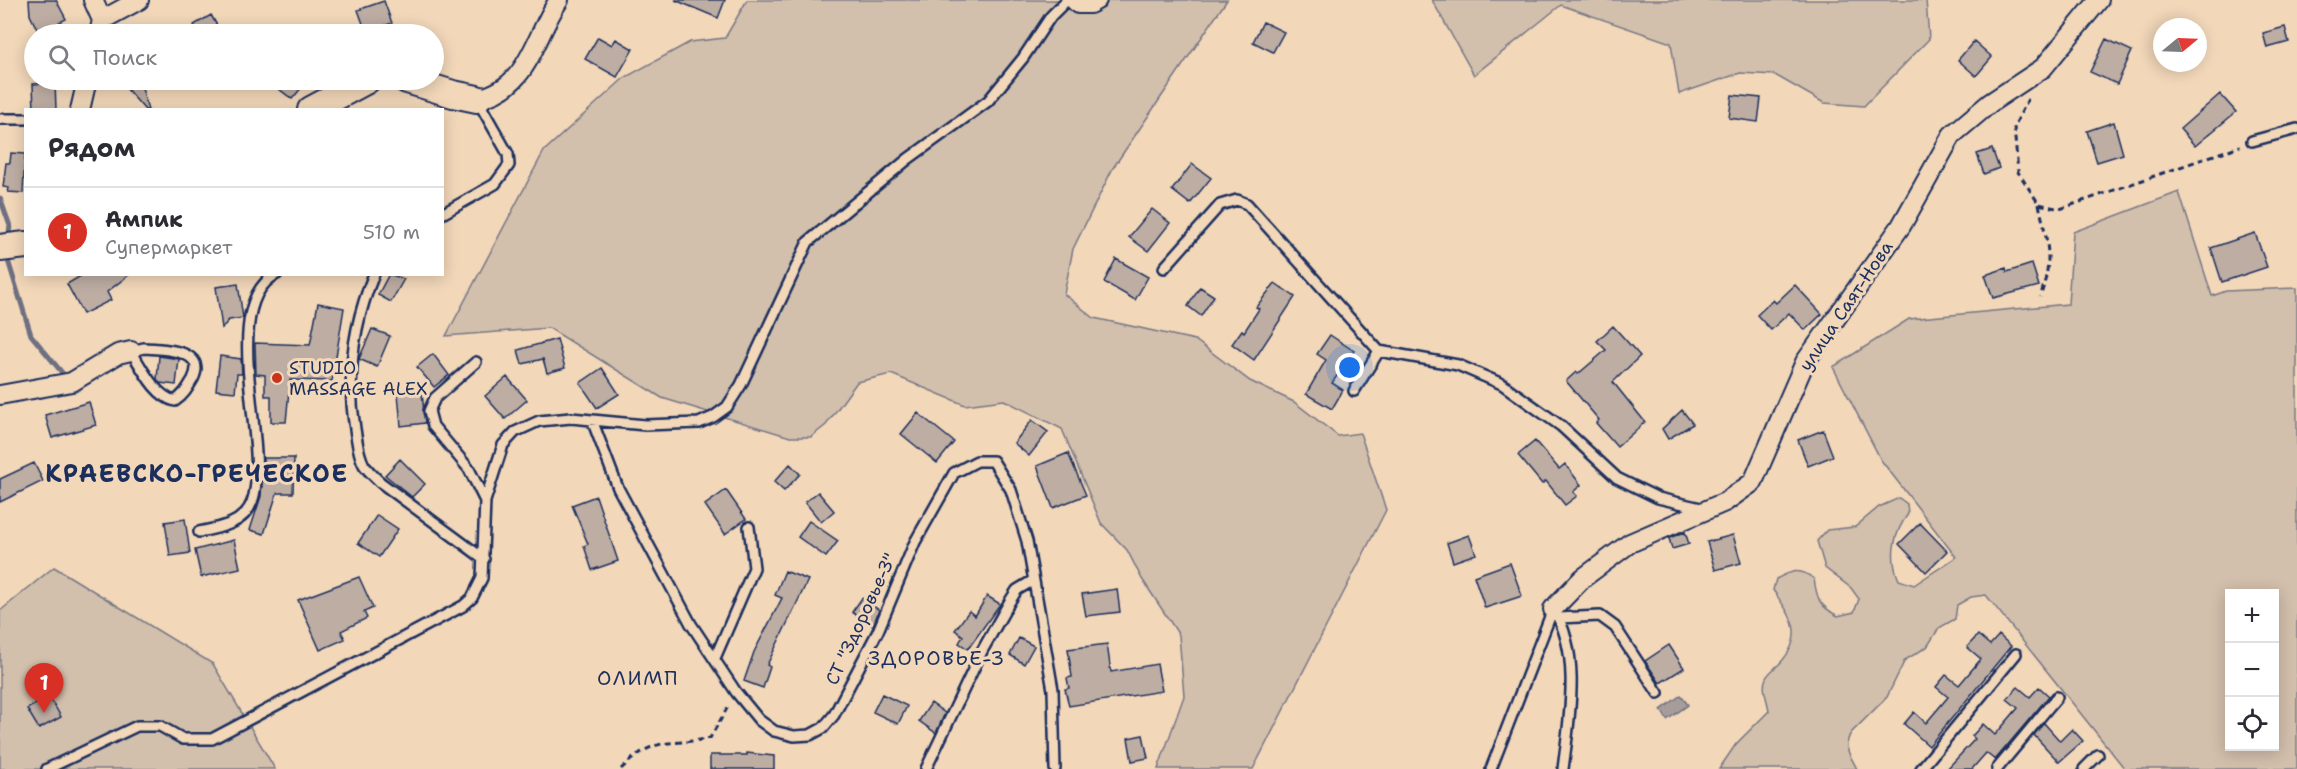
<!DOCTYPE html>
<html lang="ru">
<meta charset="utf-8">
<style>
body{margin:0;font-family:"Shantell Sans",sans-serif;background:#f7f7f7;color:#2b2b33}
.controls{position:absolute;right:18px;bottom:18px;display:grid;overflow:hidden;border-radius:0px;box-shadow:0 3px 15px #0003}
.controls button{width:54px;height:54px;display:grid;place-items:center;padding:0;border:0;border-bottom:2px solid #e1e1e2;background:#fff;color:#2b2b33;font:30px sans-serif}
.compass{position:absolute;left:2153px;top:18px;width:54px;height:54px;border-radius:50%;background:#fff;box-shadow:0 3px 15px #0003;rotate:71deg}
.you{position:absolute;left:1350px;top:368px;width:21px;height:21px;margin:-15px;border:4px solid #fff;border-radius:50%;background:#1a73e8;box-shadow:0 0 0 9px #1a73e833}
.badge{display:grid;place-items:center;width:39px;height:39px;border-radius:50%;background:#d93025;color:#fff;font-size:20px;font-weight:700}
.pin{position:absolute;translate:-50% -50px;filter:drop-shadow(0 2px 3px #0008)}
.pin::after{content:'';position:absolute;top:32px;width:21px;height:18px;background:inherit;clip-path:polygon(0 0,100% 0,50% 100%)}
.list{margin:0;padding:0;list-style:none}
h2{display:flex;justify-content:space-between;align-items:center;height:78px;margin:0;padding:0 24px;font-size:26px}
h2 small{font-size:20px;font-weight:400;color:#7c7c81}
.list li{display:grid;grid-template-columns:39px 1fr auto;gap:18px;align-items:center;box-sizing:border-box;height:90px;padding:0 24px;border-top:2px solid #e1e1e2}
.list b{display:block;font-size:22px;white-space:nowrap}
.list p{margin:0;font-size:20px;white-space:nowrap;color:#7c7c81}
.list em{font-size:20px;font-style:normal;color:#7c7c81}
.icon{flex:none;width:33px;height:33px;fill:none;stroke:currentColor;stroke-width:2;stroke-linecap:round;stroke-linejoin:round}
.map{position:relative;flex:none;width:2297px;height:769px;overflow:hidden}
.search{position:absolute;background:#fff;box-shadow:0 3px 15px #0003;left:24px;top:24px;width:420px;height:66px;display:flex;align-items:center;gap:15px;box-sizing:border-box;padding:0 21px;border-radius:33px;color:#7c7c81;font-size:22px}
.panel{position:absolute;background:#fff;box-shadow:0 3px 15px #0003;left:24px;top:108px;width:420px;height:168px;border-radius:0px}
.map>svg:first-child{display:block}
</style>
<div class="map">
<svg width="2297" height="769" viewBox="0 0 2297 769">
<rect width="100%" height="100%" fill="#f2d7b9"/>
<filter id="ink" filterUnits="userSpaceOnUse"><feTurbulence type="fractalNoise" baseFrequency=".0167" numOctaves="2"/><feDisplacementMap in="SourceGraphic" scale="12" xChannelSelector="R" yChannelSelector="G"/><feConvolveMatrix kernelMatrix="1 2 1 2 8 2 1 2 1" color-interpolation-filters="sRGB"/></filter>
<g filter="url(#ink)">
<path fill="#d2bfac" stroke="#767785" stroke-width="1.5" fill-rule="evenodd" d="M747 0H1227L1113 168 1073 249 1064 294 1094 318 1195 340 1250 381 1294 402 1338 436 1360 433 1386 510 1253 769H1158L1184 696 1179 635 1142 579 1127 550 1101 523 1062 429 1004 400 965 405 891 374 857 382 826 425 811 437H790L662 398 549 328 446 336 544 151 624 78 690 42 725 38Z
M1432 0H1926L1929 39 1864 106 1824 103 1775 75 1740 73 1679 94 1671 43 1561 5 1474 75Z
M2179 192 2212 296 2226 291 2297 288V769H2125L1986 595 1971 597 1957 605 1955 619 1939 628 1927 647 1905 660 1887 697 1851 733C1842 748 1851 756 1857 769H1719L1736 744 1769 711C1768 701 1761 688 1766 678 1769 672 1778 666 1782 661 1806 633 1790 615 1773 590L1776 579C1791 571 1800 567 1814 579 1817 599 1819 606 1838 616L1854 612 1859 599 1851 588 1825 568 1817 541 1827 530 1855 527 1879 507 1899 498 1907 504 1908 514C1893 534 1889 558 1899 580L1914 585 1956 557 1881 460 1833 367 1909 319 2068 304 2073 232ZM2230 594H2274V746H2230Z
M54 567 213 664 275 769H0V611Z"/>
<path fill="#a69c99" stroke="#6e7081" stroke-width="1.5" d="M1681 695 1688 705 1667 720 1661 710Z"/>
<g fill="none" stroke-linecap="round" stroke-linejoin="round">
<path stroke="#6e7081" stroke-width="5" d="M0 198 10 226 8 239
M6 254 31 335 64 375"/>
</g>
<path fill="#bdada3" stroke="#1b2f5e" stroke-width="1.5" d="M29 0H56L66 19 39 33 30 15Z
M675 0H725L718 18Z
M384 1 392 23 366 32 358 10Z
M211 15 222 34H200L194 25Z
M1263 22 1284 32 1273 52 1253 42Z
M2285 27 2289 42 2267 48 2263 33Z
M598 37 612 45 616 39 633 49 617 77 585 59Z
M2106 39 2132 51 2117 84 2090 72Z
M1974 41 1992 57 1976 76 1958 60Z
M119 80H140L148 110H145Z
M286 80H308L292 99 279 89Z
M55 83 56 110H34L33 84Z
M2220 94 2236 112 2195 146 2180 129Z
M1732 95 1761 98 1758 122 1729 118Z
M2114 122 2123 154 2097 162 2087 131Z
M1992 149 1999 168 1984 174 1977 154Z
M11 153 25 154 23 193 8 192 9 188 3 187 6 163H10Z
M1192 164 1211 178 1190 204 1172 190Z
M1152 209 1170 223 1148 251 1129 237Z
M2255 233 2267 267 2222 282 2211 248Z
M1116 259 1148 277 1135 300 1104 282Z
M2032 264 2039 286 1993 298 1985 275 2006 268 2007 272Z
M84 274H130L107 292 111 300 83 314 67 284Z
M389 274 404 279 391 302 378 295Z
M1275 283 1295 297 1254 360 1232 344 1242 330 1244 332 1259 309 1256 307Z
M238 284 243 318 229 320 222 328 216 287Z
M1795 285 1822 314 1805 330 1789 313 1771 330 1757 315 1773 300 1776 303Z
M1200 287 1214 296 1201 316 1188 306Z
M318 303 344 308 332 381 290 380 286 422H271V396H265V375L256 374 255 343 310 345Z
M1613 326 1640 356 1613 382 1645 422 1617 447 1596 423 1599 420 1566 381 1576 372 1578 374 1606 350 1597 341Z
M372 329 390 336 377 367 359 359Z
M1330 335 1354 351 1332 383 1343 390 1332 409 1306 394 1326 360 1317 354Z
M557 339 565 368 547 373 543 359 522 364 518 350Z
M433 354 449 375 434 387 417 367Z
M159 356 179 359 176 385 160 383 157 379Z
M220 356 241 359 242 374H237L235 392 216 390Z
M602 368 619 394 597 408 580 383Z
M507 377 527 400 505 419 485 396Z
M422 392 425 423 401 426 398 394Z
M89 402 96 425 52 438 45 415Z
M1682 410 1693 424 1668 439 1662 429Z
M918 413 954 442 937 463 901 434Z
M1032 420 1048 432 1029 456 1014 443Z
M1823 430 1833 456 1808 466 1798 440Z
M1535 441 1559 469 1565 464 1581 485 1573 492 1577 496 1565 505 1546 481 1542 484 1518 455Z
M1068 453 1086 495 1053 508 1037 466Z
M263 458H294L293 493H277L264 534 250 530 261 496Z
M400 459 425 484 412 497 385 475Z
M34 463 43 481 0 502V479Z
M790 464 800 474 784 491 774 482Z
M726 490 746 519 725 534 705 505Z
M818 492 834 511 821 522 805 502Z
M596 496 618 561 592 570 584 546 588 544 572 505Z
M377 515 398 529 379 557 358 543Z
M185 519 190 553 170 556 165 522Z
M809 521 838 541 826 557 798 537Z
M1920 523 1947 551 1926 572 1899 544Z
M1685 532 1689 544 1672 549 1669 538Z
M1469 535 1476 554 1453 562 1447 543Z
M1733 535 1741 563 1715 570 1707 542Z
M234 540 240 568 201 577 195 550Z
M1510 563 1522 596 1485 608 1474 576Z
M785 571 808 580 767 665 770 667 763 688 744 681 754 652 782 598 775 595Z
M359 577 373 608 364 612 367 618 341 631 345 639 320 650 298 600Z
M1117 589 1120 612 1086 616 1082 594Z
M987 596 1000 604 968 649 959 643 963 636 955 630 969 611 975 616Z
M862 598 879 610 873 626 852 612Z
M1978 635 1990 645 1999 635 2011 646 1929 746 1904 724 1914 712 1926 723 1948 697 1936 687 1946 675 1959 685 1981 659 1967 647Z
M1019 638 1034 646 1024 664 1010 655Z
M1107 644 1111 672 1157 664 1162 691 1069 706 1065 689 1069 688 1067 678 1072 677 1068 649Z
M1669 645 1684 668 1660 683 1645 661Z
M2018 687 2030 697 2039 687 2049 696 1995 760 1986 753 1972 769H1947L1975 739 1972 736 1983 724 1995 735 2018 708 2007 699Z
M882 694 907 706 898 724 873 712Z
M49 696 61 717 39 729 27 709Z
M931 703 945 713 936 733 919 721Z
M2044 723 2060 741 2072 729 2083 741 2059 762 2034 735Z
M1143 735 1148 758 1132 761 1128 738Z
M747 753 774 756V769H710V755H747Z"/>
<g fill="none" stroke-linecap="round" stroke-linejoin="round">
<defs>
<path id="lane" d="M0 119H26
M2252 141 2297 129
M442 214 495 184 509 165 508 154 478 101
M1164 268 1220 205 1237 200 1247 204 1379 351
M374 274C353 325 346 375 355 429 357 441 358 454 364 465 368 471 375 477 380 482L484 559
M144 348C162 349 208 349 193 379 187 389 184 395 175 401 155 397 141 366 131 351Z
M476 362 435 398 429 411 433 426 469 469 485 501
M1354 391 1379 351 1458 365 1502 384 1561 426 1617 478 1658 498 1705 509
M592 420 618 488 691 624 736 692 759 720 774 731 794 736 810 735 823 728 834 715 878 631 915 542 954 473 977 461H993L1011 490 1027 541 1053 690 1055 769
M199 532C219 528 244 524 252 502 272 450 216 304 277 274
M1553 609C1582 652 1569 720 1563 769
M1559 618 1600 616 1615 627 1658 693
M715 658 754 568 749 527
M47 769 137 726H160L183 739H212L463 606 472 598 482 578 485 501 503 445 515 432 539 421 571 418 645 425 699 423 713 417 727 407 741 385 808 242 908 159 988 101 1023 58 1051 16 1067 0
M926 769 982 651 1010 601 1017 590 1032 581
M1491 769 1553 609
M1921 769 2016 654
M1997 769 2057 697
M2084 769 2098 755"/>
<path id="street" d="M93 0 102 20 99 34
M1074 0 1078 4H1090L1097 0
M102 20 139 0
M477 99C530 88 533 38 559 0
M80 110 87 80
M0 395 72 382 118 354 131 351
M1553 609 1583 578 1630 543 1725 502 1753 482 1805 362 1901 226 1952 135 1990 103 2043 68 2099 0"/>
<path id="secondary" d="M407 80 453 94 477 99
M311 110 367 80
M0 248 26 245"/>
</defs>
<use href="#lane" stroke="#1b2f5e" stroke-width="14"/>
<use href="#street" stroke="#1b2f5e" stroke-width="22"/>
<use href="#secondary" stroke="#1b2f5e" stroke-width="30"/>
<path stroke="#1b2f5e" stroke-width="3" stroke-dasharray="6 4.5" stroke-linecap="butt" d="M2028 99 2014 127 2018 172 2039 204 2060 209 2240 146
M2039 204C2047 243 2054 258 2040 297
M621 769C658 733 667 748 710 738L729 705"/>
<use href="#lane" stroke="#f2d7b9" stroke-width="9"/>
<use href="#street" stroke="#f2d7b9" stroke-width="18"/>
<use href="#secondary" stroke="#f2d7b9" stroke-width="26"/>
</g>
</g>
<circle fill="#c8321e" stroke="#f2d7b9" stroke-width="2" cx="277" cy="378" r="6"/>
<g text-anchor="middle" stroke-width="6" stroke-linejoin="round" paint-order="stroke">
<g font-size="18" fill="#1b2f5e" stroke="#f2d7b9">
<text transform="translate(1846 306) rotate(-56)" y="6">улица Саят-Нова</text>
<text transform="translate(861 619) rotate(-65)" y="6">СТ "Здоровье-3"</text>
</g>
<g font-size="18" fill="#1b2f5e" stroke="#f2d7b9" text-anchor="start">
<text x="289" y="374">STUDIO<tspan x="289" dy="21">MASSAGE ALEX</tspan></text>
</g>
<g font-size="20" letter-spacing="1.5" fill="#1b2f5e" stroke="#f2d7b9">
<text x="937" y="665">ЗДОРОВЬЕ-3</text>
<text x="638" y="685">ОЛИМП</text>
</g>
<g font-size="24" font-weight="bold" letter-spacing="1.5" fill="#1b2f5e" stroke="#f2d7b9">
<text x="197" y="482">КРАЕВСКО-ГРЕЧЕСКОЕ</text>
</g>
</g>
</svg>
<div class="controls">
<button>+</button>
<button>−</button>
<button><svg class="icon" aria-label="locate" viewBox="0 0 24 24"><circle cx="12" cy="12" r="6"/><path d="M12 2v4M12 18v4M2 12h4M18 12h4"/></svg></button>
</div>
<svg class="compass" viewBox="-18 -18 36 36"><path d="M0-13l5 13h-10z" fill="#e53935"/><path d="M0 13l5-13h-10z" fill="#7c7c81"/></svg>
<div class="you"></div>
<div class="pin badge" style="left:44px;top:713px">1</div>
<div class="search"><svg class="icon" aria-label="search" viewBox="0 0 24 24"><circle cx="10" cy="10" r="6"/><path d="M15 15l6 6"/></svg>Поиск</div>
<section class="panel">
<h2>Рядом<small></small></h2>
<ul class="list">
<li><span class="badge">1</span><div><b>Ампик</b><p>Супермаркет</p></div><em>510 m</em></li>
</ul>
</section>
</div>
